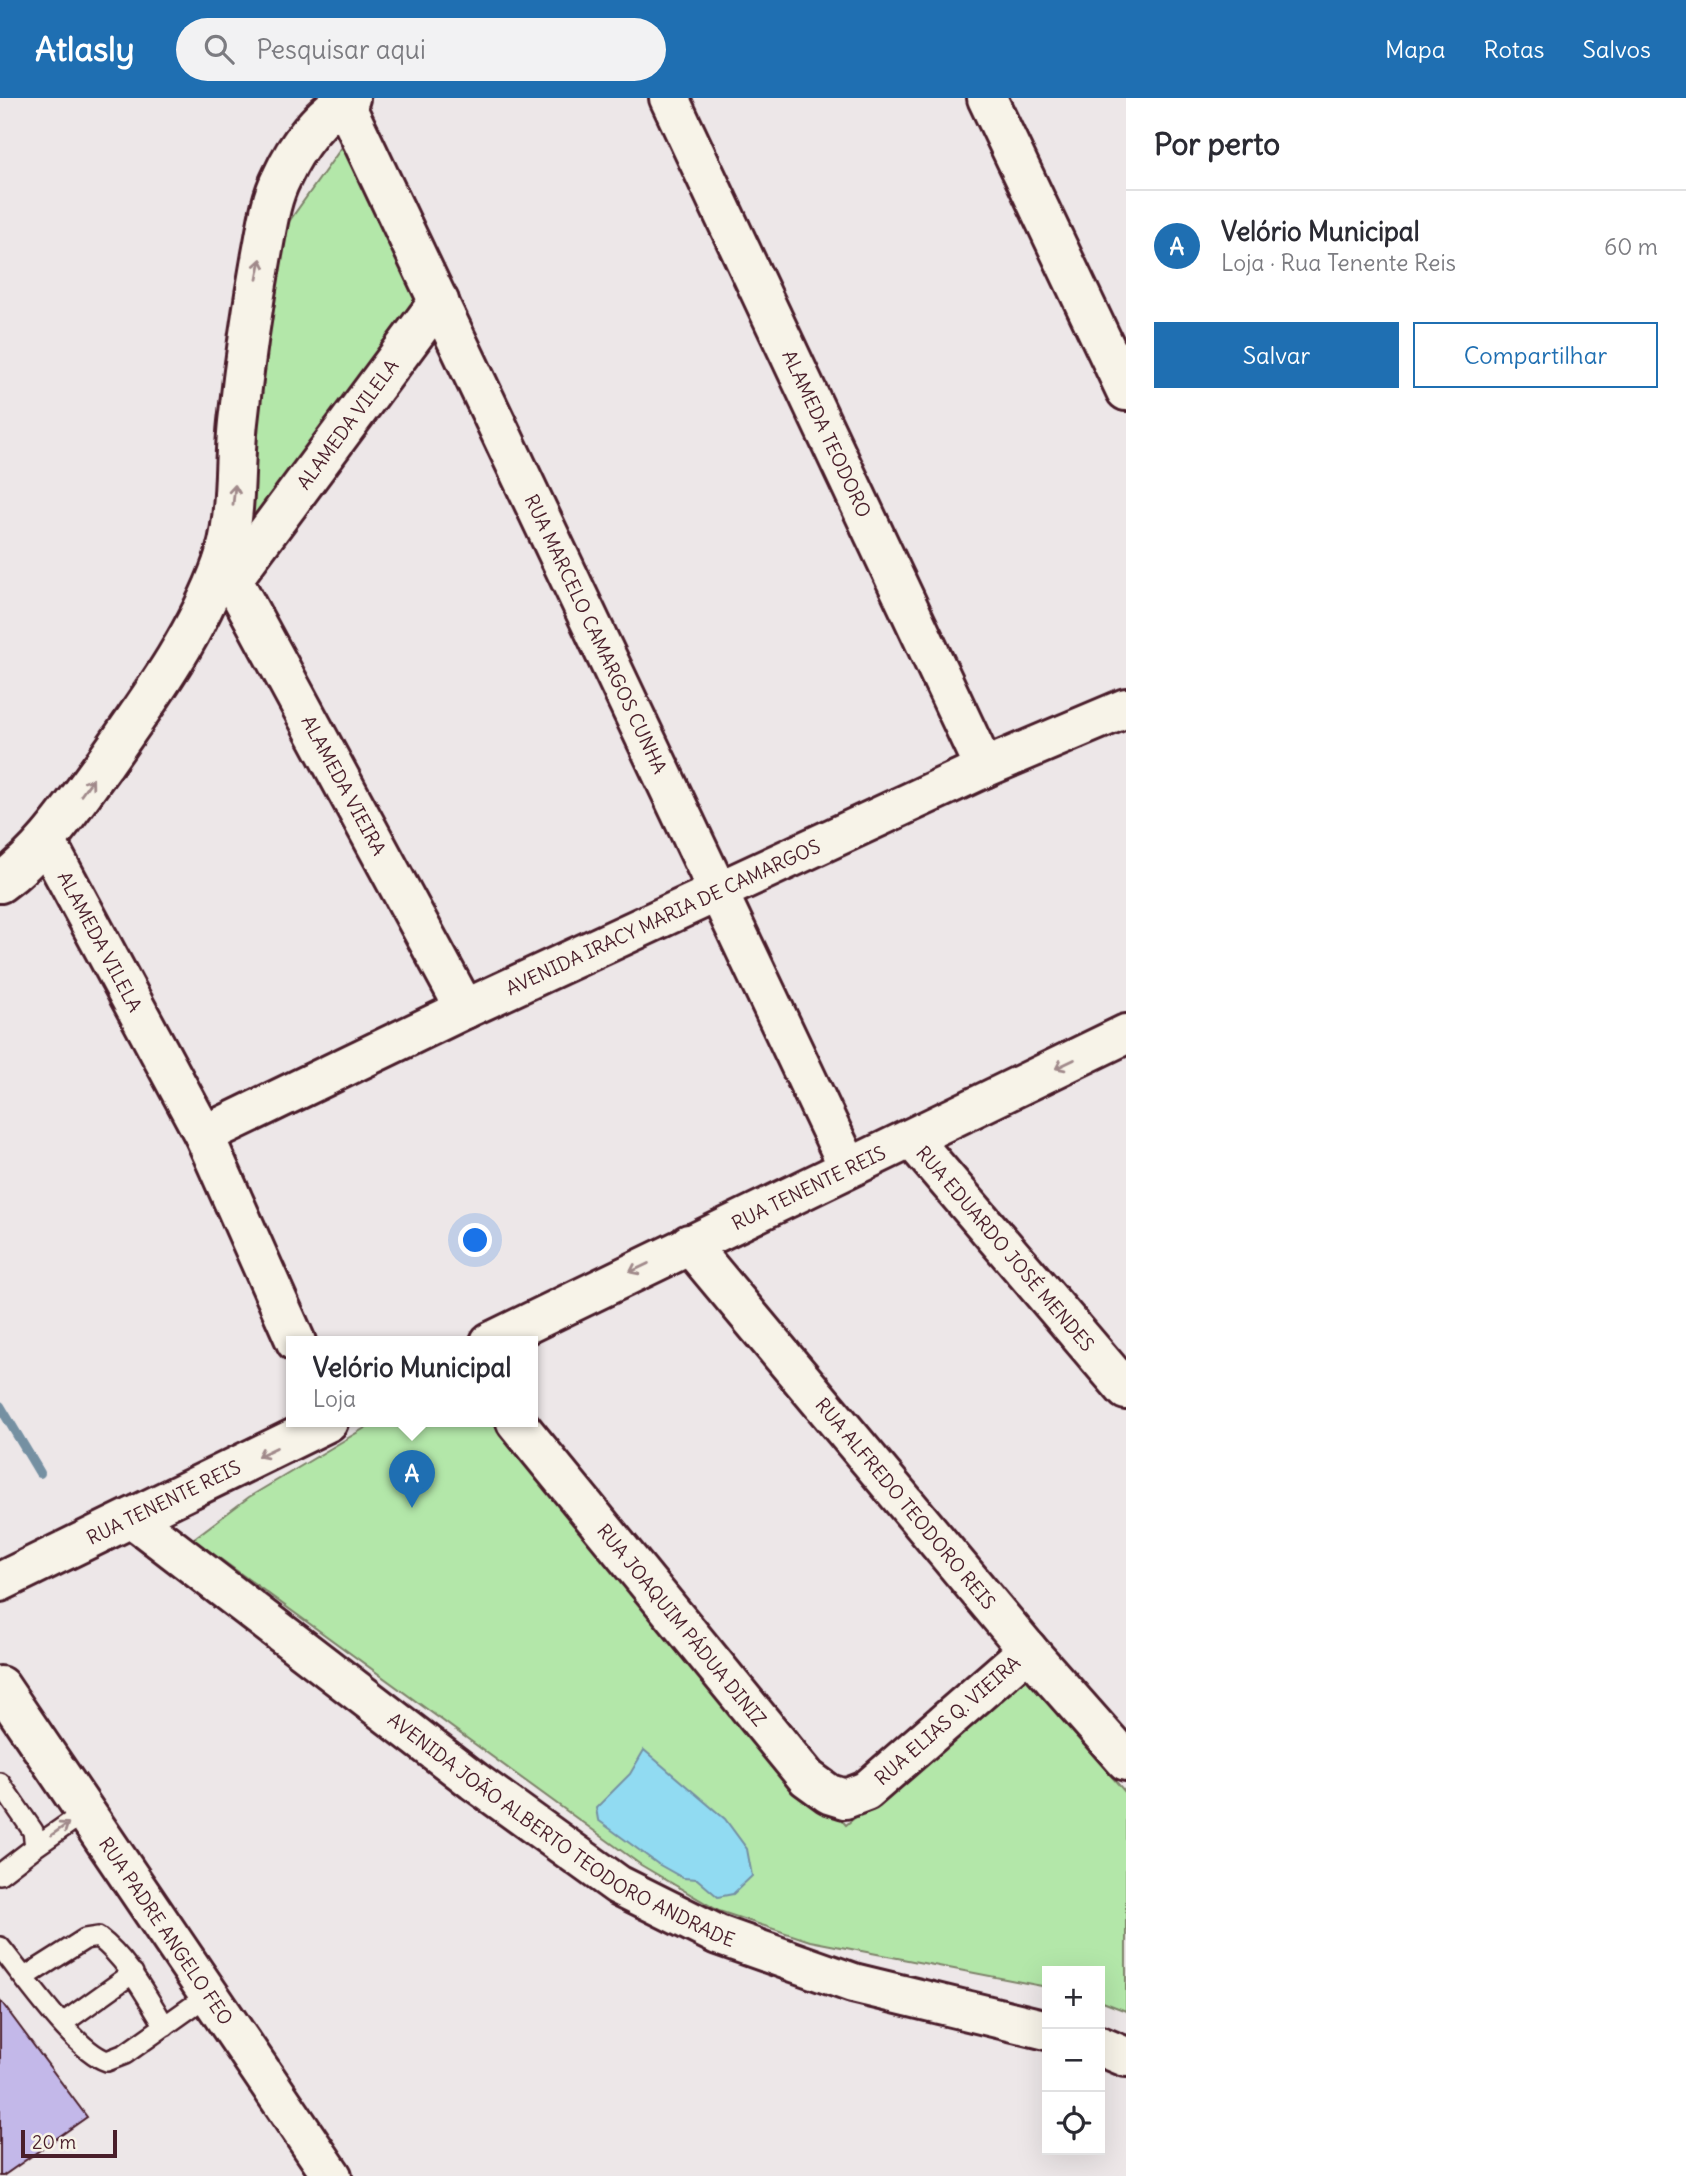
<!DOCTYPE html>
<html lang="pt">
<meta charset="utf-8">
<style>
body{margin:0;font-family:Delius,sans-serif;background:#f2f2f3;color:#2b2b33}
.controls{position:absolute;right:21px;bottom:21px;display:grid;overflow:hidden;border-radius:0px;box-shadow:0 7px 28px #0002}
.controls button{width:63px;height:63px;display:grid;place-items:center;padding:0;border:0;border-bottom:2px solid #e1e1e2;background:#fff;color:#2b2b33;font:35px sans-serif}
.scale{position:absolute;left:21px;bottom:18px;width:96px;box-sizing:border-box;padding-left:7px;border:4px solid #4a1f2b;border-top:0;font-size:19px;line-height:24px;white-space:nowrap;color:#4a1f2b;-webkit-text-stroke:5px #f7f3e8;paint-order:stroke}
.you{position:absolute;left:476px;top:1143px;width:24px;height:24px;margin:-18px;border:5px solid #fff;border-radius:50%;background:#1a73e8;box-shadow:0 0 0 10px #1a73e833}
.badge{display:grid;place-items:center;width:46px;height:46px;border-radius:50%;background:#1f6fb2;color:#fff;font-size:23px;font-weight:700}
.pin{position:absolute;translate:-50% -58px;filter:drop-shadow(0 2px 4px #0008)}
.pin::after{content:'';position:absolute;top:37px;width:24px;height:21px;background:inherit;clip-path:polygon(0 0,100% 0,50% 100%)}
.popup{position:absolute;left:286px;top:1238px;width:252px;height:91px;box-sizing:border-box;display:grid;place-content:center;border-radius:0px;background:#fff;filter:drop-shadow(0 2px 5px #0005);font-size:23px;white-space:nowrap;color:#7c7c81}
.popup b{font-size:26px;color:#2b2b33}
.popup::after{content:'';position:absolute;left:50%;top:100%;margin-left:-14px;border:14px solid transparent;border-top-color:#fff}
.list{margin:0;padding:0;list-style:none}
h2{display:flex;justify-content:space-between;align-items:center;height:91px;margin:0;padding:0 28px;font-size:30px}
h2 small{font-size:23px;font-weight:400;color:#7c7c81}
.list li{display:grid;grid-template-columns:46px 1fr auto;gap:21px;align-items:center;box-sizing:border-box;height:112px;padding:0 28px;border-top:2px solid #e1e1e2}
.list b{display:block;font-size:26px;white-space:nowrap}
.list p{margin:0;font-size:23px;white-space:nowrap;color:#7c7c81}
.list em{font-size:23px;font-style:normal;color:#7c7c81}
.actions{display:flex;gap:14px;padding:21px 28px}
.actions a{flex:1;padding:16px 0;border:2px solid #1f6fb2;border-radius:0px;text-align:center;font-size:24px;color:#1f6fb2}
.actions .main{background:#1f6fb2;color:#fff}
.icon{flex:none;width:38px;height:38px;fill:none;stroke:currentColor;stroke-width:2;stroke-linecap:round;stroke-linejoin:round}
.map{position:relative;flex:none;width:1126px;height:2078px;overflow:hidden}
header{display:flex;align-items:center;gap:42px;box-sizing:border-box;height:98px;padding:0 35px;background:#1f6fb2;color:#fff}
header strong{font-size:33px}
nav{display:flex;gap:38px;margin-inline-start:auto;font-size:24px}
.search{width:490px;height:63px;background:#f2f2f3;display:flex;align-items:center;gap:18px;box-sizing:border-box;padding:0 24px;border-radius:38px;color:#7c7c81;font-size:26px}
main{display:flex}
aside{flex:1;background:#fff}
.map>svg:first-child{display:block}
</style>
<header>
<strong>Atlasly</strong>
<div class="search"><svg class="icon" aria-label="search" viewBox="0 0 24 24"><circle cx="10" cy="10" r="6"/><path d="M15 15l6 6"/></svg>Pesquisar aqui</div>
<nav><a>Mapa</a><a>Rotas</a><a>Salvos</a></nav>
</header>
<main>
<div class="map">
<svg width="1126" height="2078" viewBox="0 0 1126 2078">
<rect width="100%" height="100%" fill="#ede7e8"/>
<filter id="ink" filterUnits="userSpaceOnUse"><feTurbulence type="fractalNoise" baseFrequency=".0143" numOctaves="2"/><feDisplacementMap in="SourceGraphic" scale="14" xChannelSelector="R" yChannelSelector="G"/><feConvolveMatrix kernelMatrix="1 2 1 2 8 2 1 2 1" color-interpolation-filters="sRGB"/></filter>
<g filter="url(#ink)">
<path fill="#b3e7a9" stroke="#7e836a" stroke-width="2" d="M347 42 418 201 252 423 250 371 268 203 288 125Z
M375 1324H492L846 1727 1023 1577 1126 1695V1913L1100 1903V1873H1047V1889L810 1843 719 1813 641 1767 193 1441 249 1399Z"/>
<path fill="#91dbf2" stroke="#7590a2" stroke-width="2" d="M644 1652 725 1721 747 1751 752 1778 733 1796 718 1799 697 1781 683 1780 658 1766 598 1722 596 1710 630 1676Z"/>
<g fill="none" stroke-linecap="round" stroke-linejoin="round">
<path stroke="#7590a2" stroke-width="10" d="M0 1308 40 1375"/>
</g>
<path fill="#c3b8e9" stroke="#4a1f2b" stroke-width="2" d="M0 1902 87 2019 3 2078H0Z"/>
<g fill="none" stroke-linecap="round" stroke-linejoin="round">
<defs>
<path id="service" d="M0 1685 33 1733 35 1749 0 1776
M35 1749 85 1714
M0 1849C24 1878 74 1952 107 1963L125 1956 208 1897
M25 1879 85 1841 98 1839C128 1862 145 1896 165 1928
M63 1925 133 1875"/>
<g id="minor">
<path id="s1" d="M342 0 848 1068"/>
<path id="s2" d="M669 0 984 670"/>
<path d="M987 0 1126 293"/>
<path id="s3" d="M223 464 465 911"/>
<path id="s4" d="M232 482 439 203"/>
<path id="s5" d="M47 745 204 1037 296 1244"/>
<path id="s6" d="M204 1037 465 911 984 670 1126 610"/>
<path id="s7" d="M912 1041 1126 1292"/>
<path id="s8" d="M689 1146 1028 1552 1126 1663"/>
<path id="s9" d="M516 1324 807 1680 829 1696 845 1701 866 1693 1028 1552"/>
<path id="s10" d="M132 1420 474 1683 618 1787 718 1837 853 1885 1047 1932"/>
<path id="s11" d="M0 1588 332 2078"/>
<path d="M1100 1948 1126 1959"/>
</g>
<g id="tertiary">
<path d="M0 785C44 753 72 709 104 666 148 603 196 538 222 466 238 421 233 370 238 324 244 268 252 211 262 156 267 130 270 102 282 79 295 50 321 14 350 0"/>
<path id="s12" d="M490 1244 1126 936"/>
<path id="s13" d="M0 1484 328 1324"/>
</g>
</defs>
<use href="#service" stroke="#4a1f2b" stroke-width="24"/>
<use href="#minor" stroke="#4a1f2b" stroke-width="44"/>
<use href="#tertiary" stroke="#4a1f2b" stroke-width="44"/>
<use href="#service" stroke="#f7f3e8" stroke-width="19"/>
<use href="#minor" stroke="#f7f3e8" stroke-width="38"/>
<use href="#tertiary" stroke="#f7f3e8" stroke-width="38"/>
</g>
<defs><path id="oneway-shaft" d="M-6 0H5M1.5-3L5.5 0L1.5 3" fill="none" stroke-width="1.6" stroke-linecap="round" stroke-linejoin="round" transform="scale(1.75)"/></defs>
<g stroke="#a0898a">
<use href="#oneway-shaft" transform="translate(259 171) rotate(-79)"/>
<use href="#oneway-shaft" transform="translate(234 397) rotate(-84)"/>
<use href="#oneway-shaft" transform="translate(87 689) rotate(-54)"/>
<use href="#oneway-shaft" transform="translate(1065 966) rotate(154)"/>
<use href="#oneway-shaft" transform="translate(639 1170) rotate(154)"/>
<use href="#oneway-shaft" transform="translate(267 1354) rotate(154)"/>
<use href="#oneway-shaft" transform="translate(60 1731) rotate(-35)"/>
</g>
</g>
<g text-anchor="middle" stroke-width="5" stroke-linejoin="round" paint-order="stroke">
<g font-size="19" fill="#4a1f2b" stroke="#f7f3e8">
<text dy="7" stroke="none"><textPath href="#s4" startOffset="194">ALAMEDA VILELA</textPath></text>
<text dy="7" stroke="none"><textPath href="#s2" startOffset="371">ALAMEDA TEODORO</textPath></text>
<text dy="7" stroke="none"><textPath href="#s1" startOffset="593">RUA MARCELO CAMARGOS CUNHA</textPath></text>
<text dy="7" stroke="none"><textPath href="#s3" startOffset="254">ALAMEDA VIEIRA</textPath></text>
<text dy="7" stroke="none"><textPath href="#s6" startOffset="508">AVENIDA IRACY MARIA DE CAMARGOS</textPath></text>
<text dy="7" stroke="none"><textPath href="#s5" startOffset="112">ALAMEDA VILELA</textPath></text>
<text dy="7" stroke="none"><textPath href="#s12" startOffset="354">RUA TENENTE REIS</textPath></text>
<text dy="7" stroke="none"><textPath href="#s7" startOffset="144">RUA EDUARDO JOSÉ MENDES</textPath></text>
<text dy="7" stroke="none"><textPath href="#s13" startOffset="182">RUA TENENTE REIS</textPath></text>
<text dy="7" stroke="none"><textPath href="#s8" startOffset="338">RUA ALFREDO TEODORO REIS</textPath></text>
<text dy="7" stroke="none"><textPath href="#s9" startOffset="262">RUA JOAQUIM PÁDUA DINIZ</textPath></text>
<text dy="7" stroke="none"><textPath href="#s9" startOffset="634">RUA ELIAS Q. VIEIRA</textPath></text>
<text dy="7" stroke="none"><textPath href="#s10" startOffset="532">AVENIDA JOÃO ALBERTO TEODORO ANDRADE</textPath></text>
<text dy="7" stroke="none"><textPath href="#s11" startOffset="296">RUA PADRE ANGELO FEO</textPath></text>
</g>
</g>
</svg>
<div class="controls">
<button>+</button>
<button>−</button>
<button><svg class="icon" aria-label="locate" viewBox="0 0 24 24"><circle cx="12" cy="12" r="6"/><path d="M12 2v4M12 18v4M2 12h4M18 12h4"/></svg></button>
</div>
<div class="scale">20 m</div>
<div class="you"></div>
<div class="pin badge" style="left:412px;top:1410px">A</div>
<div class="popup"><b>Velório Municipal</b>Loja</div>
</div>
<aside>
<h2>Por perto<small></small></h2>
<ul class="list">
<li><span class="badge">A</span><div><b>Velório Municipal</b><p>Loja · Rua Tenente Reis</p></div><em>60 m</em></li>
</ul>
<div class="actions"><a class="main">Salvar</a><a>Compartilhar</a></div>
</aside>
</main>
